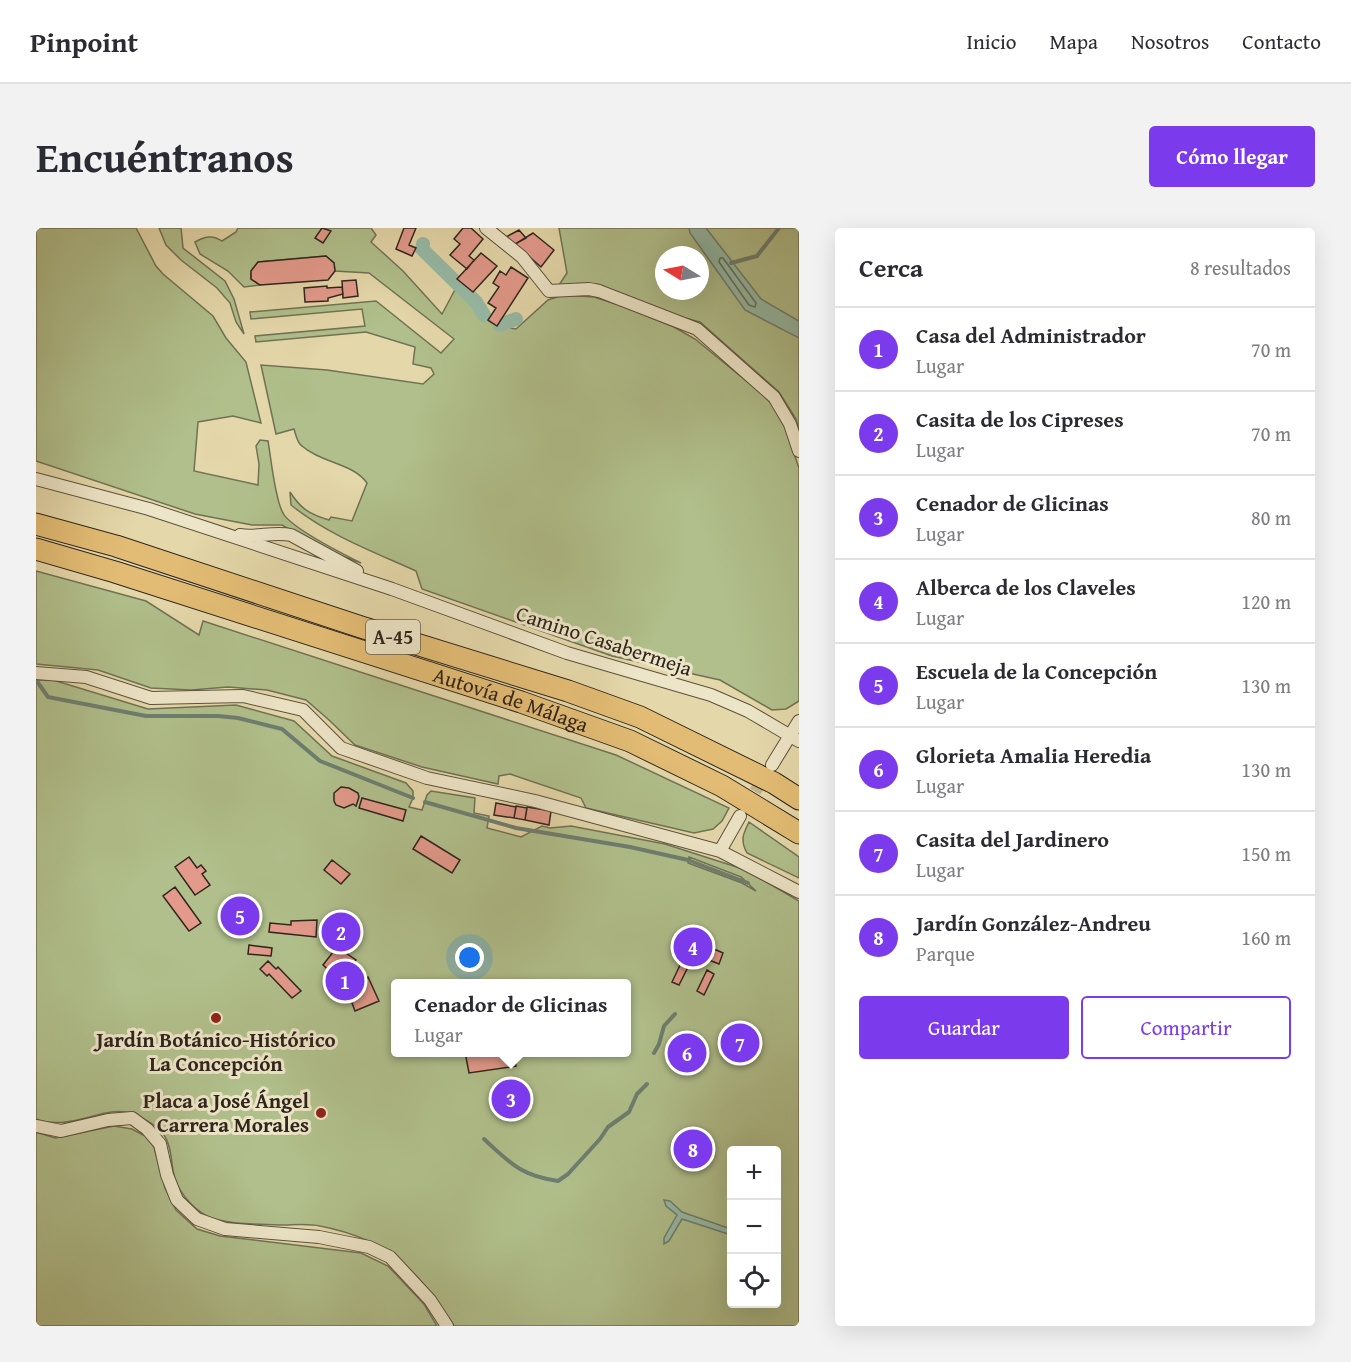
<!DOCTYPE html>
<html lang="es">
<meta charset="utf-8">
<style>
body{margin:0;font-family:"Gentium Book Plus",serif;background:#f2f2f3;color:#2b2b33}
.controls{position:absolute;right:18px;bottom:18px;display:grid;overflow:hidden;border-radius:6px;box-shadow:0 6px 24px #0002}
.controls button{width:54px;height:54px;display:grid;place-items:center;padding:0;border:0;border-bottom:2px solid #e1e1e2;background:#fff;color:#2b2b33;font:30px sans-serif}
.compass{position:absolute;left:619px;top:18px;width:54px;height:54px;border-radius:50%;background:#fff;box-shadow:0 6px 24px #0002;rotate:280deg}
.you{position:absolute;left:434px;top:730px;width:21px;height:21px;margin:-15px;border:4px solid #fff;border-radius:50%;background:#1a73e8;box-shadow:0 0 0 9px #1a73e833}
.badge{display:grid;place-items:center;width:39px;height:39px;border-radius:50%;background:#7c3aed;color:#fff;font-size:20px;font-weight:700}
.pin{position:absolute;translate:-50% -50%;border:3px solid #fff;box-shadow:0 2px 6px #0006}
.popup{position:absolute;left:355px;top:751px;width:240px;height:78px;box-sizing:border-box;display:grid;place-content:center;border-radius:6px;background:#fff;filter:drop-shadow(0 2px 4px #0005);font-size:20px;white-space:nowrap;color:#7c7c81}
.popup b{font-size:22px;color:#2b2b33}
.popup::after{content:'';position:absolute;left:50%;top:100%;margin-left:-12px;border:12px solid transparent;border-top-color:#fff}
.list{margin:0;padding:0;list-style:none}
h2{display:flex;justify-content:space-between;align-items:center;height:78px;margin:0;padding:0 24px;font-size:26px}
h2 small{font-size:20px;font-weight:400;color:#7c7c81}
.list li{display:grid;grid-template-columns:39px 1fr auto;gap:18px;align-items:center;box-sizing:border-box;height:84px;padding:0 24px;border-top:2px solid #e1e1e2}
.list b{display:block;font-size:22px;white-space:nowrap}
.list p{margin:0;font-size:20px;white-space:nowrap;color:#7c7c81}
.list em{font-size:20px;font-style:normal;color:#7c7c81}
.actions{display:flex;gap:12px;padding:18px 24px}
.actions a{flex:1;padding:14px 0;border:2px solid #7c3aed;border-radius:6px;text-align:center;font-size:21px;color:#7c3aed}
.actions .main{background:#7c3aed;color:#fff}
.icon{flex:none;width:33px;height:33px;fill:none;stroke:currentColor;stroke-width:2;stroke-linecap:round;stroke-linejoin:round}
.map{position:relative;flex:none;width:763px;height:1098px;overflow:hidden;border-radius:6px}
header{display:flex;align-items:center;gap:36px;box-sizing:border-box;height:84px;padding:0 30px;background:#fff;border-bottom:2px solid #e1e1e2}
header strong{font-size:28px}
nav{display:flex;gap:33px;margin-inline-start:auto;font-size:21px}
.intro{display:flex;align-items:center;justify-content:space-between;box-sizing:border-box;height:144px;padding:0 36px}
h1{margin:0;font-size:42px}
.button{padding:15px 27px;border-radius:6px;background:#7c3aed;color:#fff;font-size:21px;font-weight:700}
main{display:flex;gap:36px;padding:0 36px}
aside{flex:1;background:#fff;border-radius:6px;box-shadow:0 6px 24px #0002}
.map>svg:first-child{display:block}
</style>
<header>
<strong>Pinpoint</strong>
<nav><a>Inicio</a><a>Mapa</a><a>Nosotros</a><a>Contacto</a></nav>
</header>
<div class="intro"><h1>Encuéntranos</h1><a class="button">Cómo llegar</a></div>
<main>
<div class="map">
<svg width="763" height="1098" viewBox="0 0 763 1098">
<rect width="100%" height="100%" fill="#e4d7a9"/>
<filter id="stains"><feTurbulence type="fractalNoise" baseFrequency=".00333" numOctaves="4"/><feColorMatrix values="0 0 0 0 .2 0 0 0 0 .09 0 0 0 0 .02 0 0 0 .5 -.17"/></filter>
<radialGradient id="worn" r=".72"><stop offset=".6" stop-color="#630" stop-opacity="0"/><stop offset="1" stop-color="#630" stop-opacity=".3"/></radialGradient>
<path fill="#b0bf8b" stroke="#707254" stroke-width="1.5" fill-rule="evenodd" d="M0 0H100L120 38 127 46 177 88 190 110 210 134 225 195 197 188 162 194 158 243 222 257 223 236 220 218 224 212 232 213C235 230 239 272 247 285 254 299 309 327 325 335L292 323 246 297H216L159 286 0 233Z
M123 0H145L147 20 189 53 198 71 208 106 200 94 194 75 181 60 145 32 130 17Z
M202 0H335L340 7 335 14 367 43 406 86 421 58 438 75 447 89 461 98 480 101 512 72 527 67 558 69 589 79 638 99 659 111 725 165 737 177 749 199 763 240V473L750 481 736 482 684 452 576 428 386 361 380 343C338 324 292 307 255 277L254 264C265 281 273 286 293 292L295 289 316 293 331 255C317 235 285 235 266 218 261 215 260 207 258 201L240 206 225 137 291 142 387 156 398 146 395 140 377 136 379 119 330 104 220 114 219 108 329 98 326 81 215 91 214 84 340 73 405 125 418 111 333 45 299 43 298 35 290 28 222 34 215 43V51L224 57 208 59 192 43 164 26 159 14C168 9 176 6 186 13L200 4Z
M523 0H763V203L760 191 743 164 664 94 637 87 562 56 521 60 531 45ZM628 27H664V63H628Z
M0 343 110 373 163 407 167 393 580 527 693 580 686 593 677 601 658 605 550 580 545 570 474 546 463 548 462 556 386 539 319 517 293 492 270 472 231 462 192 459 155 462 115 460 62 442 0 436Z
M0 452H17L112 481 200 477 258 493 296 528 370 555 377 563V570L373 579 386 582 391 567 395 563 439 570 438 585 453 588 451 600 485 609 506 598 514 600 535 598 629 616 710 642 763 673V1098H418C380 1041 355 1012 284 998 272 995 257 997 243 997 224 996 189 997 171 988 154 979 140 961 137 942 135 931 135 917 128 907 120 896 107 890 94 885 68 877 34 904 0 891ZM653 629 705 649 720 663 706 655 652 635ZM360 756H590V824H360ZM696 922H740V1076H696Z
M713 594 763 629V650L711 625C704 612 707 606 713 594Z
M78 898 96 901 109 908 118 919 129 960 140 982 161 1001 184 1008 325 1025 352 1038 388 1076 401 1098H0V904L19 910Z"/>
<path fill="#96baa6" stroke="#6d7e6f" stroke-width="1.5" d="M653 0H670L725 71 763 93V110L709 82 654 5Z
M628 972 634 973 646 984 695 1001V1007L646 991 633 1013 628 1016V1010L641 987 630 978Z"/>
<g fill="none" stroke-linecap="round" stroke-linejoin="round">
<path stroke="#627061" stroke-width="1.5" d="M684 30H687L720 75 719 79 713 77 683 34Z"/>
<path stroke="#6d7e6f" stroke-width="4" d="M695 35 721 28 743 0
M0 452 12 469 110 488H182L202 490 246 501 284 533 377 570
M389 574 480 600 594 619 652 632 712 655
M618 825 623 816 628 798 639 786
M448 911C474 935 485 948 522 953L532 946 564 911 572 899 593 884 601 866 611 856"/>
<path stroke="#96baa6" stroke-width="14" d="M387 16 386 21 440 74 448 87
M464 97 480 91"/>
</g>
<path fill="#e39a8b" stroke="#2f251c" stroke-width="1.5" d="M286 0 295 3 287 15 279 10Z
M368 0H380L373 17 380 20 376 28 360 21Z
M427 0H435L447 11 433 28 438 32 431 41 414 27 424 16 418 11Z
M483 2 490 10 479 16 470 9Z
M497 5 518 22 505 39 479 16Z
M445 25 461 38 437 64 421 51Z
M290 28 298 35 299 43 292 52 224 57 215 51V43L222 34Z
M475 39 492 50 461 98 452 92 460 80 452 75 463 59 457 55 464 43 470 47Z
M320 52 322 68 307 70 306 53Z
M291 58V60L306 59 307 66 292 70V73L269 74 268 60Z
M305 559 313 560 322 565 323 569 320 578 317 576 308 580 300 577 298 573V565Z
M326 570 370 582 367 593 323 580Z
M460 575 480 579 478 590 458 587Z
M480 578 491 580 489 592 478 590Z
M491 579 515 583 513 597 489 592Z
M385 608 424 632 416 645 377 621Z
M153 629 161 640 165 637 170 643 166 646 174 657 159 667 139 639Z
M296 632 314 646 305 656 288 642Z
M139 659 165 695 153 703 127 668Z
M209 676 216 687 199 700 191 688Z
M298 688 316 702 306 715 298 709 300 707 290 700Z
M281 692 280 709 233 704 234 695 255 697V693Z
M213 717 236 720 235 728 212 726Z
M301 719 320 732 310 747 318 757 332 749 343 773 319 783 312 764 301 750 287 737Z
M678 721 687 725 683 736 673 732Z
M232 733 240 741 242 739 265 763 256 770 233 746 231 748 224 741Z
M646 733 653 737 643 757 636 754Z
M671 742 678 746 668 767 661 763Z
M708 807 709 821 701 822 700 808Z
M429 824H478L480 838 433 845Z
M483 854 490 861 466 889 459 882Z"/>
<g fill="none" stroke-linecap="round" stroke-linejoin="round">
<path stroke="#c0b38d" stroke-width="12" stroke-dasharray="12 6" stroke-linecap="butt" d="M710 579 730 545"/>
<defs>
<path id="minor" d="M450 0 486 29 513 63 553 61 563 63 661 101 738 169 754 196 763 223
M0 251 113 281 356 361 531 425 675 467 712 483 763 513
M204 307C222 310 237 303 255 307L321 343
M0 445 50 449 115 470 207 468 267 482 305 520 391 550 499 573 684 623 763 664
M736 537 763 493
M684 623 704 588
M0 898 25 903 72 892 96 890 111 901 124 916 131 947 141 972 161 991 189 1001 283 1009 333 1019 354 1029 394 1072 411 1098"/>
<g id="motorway">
<path d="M0 296 80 318 325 399 532 463 604 489 738 555 763 571"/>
<path id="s1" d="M0 321 79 344 485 474 594 513 686 558 763 605"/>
</g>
</defs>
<use href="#minor" stroke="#5c523f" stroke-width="14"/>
<use href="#motorway" stroke="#2f251c" stroke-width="23"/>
<use href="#minor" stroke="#ede5c7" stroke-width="12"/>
<use href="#motorway" stroke="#e2bc74" stroke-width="21"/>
</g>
<g fill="#8f2418" stroke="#ede5c7" stroke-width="2">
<circle cx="180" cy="790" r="6"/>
<circle cx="285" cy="885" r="6"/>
</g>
<g text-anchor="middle" stroke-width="6" stroke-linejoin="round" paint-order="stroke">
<rect fill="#ede5c7" stroke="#685f4f" stroke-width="1.5" x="330" y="392" width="54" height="34" rx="4.5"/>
<g font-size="20" font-weight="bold" fill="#2f251c">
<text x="357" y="416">A-45</text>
</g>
<g font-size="21" fill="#2f251c" stroke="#ede5c7">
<text transform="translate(568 413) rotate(18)" y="7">Camino Casabermeja</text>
<text dy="7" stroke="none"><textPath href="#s1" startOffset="498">Autovía de Málaga</textPath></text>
</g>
<g font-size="21" font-weight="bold" fill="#2f251c" stroke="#ede5c7">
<text x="180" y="819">Jardín Botánico-Histórico<tspan x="180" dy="24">La Concepción</tspan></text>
<text x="273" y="880" text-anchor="end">Placa a José Ángel<tspan x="273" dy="24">Carrera Morales</tspan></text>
</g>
</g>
<rect width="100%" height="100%" filter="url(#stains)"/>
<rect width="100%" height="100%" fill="url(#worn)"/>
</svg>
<div class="controls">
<button>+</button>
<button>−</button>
<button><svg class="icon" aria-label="locate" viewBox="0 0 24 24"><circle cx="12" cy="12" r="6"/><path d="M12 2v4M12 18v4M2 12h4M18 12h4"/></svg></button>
</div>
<svg class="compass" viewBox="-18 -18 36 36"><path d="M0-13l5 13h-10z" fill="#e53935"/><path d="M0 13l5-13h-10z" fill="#7c7c81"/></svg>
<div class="you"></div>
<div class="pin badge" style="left:309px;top:753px">1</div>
<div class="pin badge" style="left:305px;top:704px">2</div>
<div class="pin badge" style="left:475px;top:871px">3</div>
<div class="popup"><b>Cenador de Glicinas</b>Lugar</div>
<div class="pin badge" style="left:657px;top:719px">4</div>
<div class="pin badge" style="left:204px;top:688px">5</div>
<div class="pin badge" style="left:651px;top:825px">6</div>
<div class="pin badge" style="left:704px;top:815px">7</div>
<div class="pin badge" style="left:657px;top:921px">8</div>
</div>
<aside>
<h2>Cerca<small>8 resultados</small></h2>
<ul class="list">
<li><span class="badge">1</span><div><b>Casa del Administrador</b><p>Lugar</p></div><em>70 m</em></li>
<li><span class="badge">2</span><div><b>Casita de los Cipreses</b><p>Lugar</p></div><em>70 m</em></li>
<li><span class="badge">3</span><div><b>Cenador de Glicinas</b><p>Lugar</p></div><em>80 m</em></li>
<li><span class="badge">4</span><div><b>Alberca de los Claveles</b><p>Lugar</p></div><em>120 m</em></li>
<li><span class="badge">5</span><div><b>Escuela de la Concepción</b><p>Lugar</p></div><em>130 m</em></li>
<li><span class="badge">6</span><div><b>Glorieta Amalia Heredia</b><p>Lugar</p></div><em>130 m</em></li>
<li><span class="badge">7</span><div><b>Casita del Jardinero</b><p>Lugar</p></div><em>150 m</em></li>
<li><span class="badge">8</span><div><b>Jardín González-Andreu</b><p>Parque</p></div><em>160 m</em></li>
</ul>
<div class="actions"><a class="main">Guardar</a><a>Compartir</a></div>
</aside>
</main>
